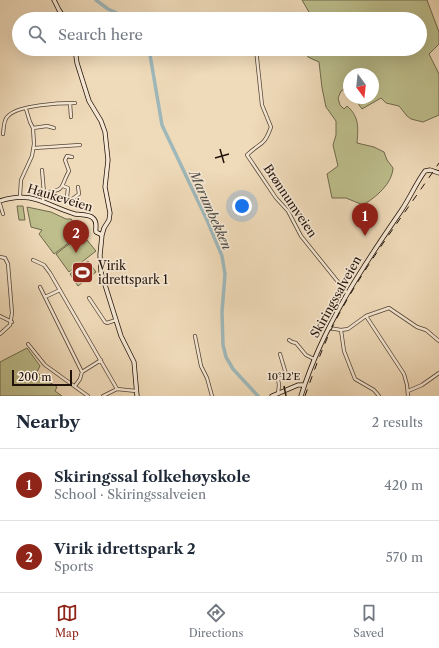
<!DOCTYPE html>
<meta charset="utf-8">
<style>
body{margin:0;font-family:"Libre Caslon Text",serif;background:#f6f6f7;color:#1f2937}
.compass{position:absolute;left:343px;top:68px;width:36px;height:36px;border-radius:50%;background:#fff;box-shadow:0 4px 16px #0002;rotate:165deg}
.scale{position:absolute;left:12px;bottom:10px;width:60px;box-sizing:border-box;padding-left:4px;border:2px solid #21120c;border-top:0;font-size:11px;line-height:14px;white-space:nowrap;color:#21120c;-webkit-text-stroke:3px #f5e7d2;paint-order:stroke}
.you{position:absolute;left:242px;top:206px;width:14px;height:14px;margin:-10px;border:3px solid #fff;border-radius:50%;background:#1a73e8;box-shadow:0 0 0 6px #1a73e833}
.badge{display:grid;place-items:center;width:26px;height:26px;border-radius:50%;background:#8f2418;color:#fff;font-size:13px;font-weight:700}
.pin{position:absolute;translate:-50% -33px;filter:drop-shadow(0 1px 2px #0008)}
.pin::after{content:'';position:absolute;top:21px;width:14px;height:12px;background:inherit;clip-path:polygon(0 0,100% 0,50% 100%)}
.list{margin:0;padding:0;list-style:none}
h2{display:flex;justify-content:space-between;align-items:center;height:52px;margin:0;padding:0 16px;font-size:17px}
h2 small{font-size:13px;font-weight:400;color:#747a83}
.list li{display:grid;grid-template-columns:26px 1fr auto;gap:12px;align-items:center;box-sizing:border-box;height:72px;padding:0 16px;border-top:1px solid #e0e1e3}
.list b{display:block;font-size:15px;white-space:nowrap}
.list p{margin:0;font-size:13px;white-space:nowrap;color:#747a83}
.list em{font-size:13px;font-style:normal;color:#747a83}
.icon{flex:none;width:22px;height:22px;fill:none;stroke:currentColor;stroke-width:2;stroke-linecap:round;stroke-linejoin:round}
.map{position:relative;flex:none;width:439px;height:396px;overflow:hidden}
.search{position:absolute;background:#fff;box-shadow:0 4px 16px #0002;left:12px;right:12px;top:12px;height:44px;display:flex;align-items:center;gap:10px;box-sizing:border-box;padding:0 14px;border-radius:22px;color:#747a83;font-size:15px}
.sheet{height:196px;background:#fff}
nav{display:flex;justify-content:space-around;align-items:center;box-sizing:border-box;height:56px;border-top:1px solid #e0e1e3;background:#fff;font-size:11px;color:#747a83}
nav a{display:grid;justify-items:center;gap:2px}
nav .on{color:#8f2418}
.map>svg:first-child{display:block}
</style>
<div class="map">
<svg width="439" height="396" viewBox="0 0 439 396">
<rect width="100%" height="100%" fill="#efdab9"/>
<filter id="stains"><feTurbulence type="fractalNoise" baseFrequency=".005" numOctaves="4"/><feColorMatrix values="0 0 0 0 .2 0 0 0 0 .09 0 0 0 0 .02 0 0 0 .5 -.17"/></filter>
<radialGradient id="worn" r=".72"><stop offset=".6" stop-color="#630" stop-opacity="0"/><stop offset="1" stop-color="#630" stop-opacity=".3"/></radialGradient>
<path fill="#bdbe8c" stroke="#6f684c" d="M302 0H427L439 32V44L429 54 439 74V115L423 122 411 119 407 116 399 106 386 103 381 98 362 109 354 98H373V74H349V90L347 88 341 91 338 98 340 105 344 109 347 106C360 117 358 129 357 143L374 147 384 152 387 160 393 168C392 184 376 197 363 205L346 198H332L327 174 338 166 333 145 336 135V121L326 107 322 88 319 62 308 57 305 49H420V19H313Z
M17 206H23L25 220H19Z
M27 207 51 212 66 219H71L82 233 54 254 39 234 42 230 31 227Z
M82 234 96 251 69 272 56 254Z
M88 261 96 272 78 286 70 274Z
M27 348 40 366 37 372 43 378 57 387 55 391 62 396H0V362Z"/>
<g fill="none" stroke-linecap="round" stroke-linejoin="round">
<path stroke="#9fb8ba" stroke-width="3.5" d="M96 0 108 9 130 19
M149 49 162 125 207 220 222 256 225 274 222 312 223 345 226 357 233 369 258 396"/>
<defs>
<path id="street" d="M256 49 262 105 271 127C264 147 260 142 247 155L276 198 288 211 301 236 347 293
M70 103 71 117
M33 128 47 126 54 128
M3 134C4 129 3 120 8 116 18 105 60 103 75 103
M34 148 80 145
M42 170 44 193 43 201
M63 186 68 188 67 197 71 200 79 194 78 187
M44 193C67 189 59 189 69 171L65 160 67 156 72 157
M20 196 21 180 32 156 34 144 33 128 30 122 26 109
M0 204 3 214
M0 257 5 258 8 264 12 313 10 325 0 334
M33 260 44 265 50 273 117 389 103 396
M40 287 82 372 80 379 75 386
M45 297 60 290
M89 298 105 322 107 323 116 320
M0 316 12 322
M366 316 404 374 407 385 408 396
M329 328 341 330 348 329 366 316 389 308 417 327 426 330 439 341
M341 330 344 351 355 379 374 390 379 396
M195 336 201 366 207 378 212 396
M289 340 292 342 296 343 306 355 314 359
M28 344 45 365 88 396
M82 372 101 360
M117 389 136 391
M408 391 422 385 439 373
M278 394 279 385 278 379 284 377 286 374 280 354"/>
<path id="secondary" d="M54 0 59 10 65 19
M75 49 77 63 89 101 101 121 105 132 108 160 105 187 110 213 109 220 104 228 102 235 100 255 101 272 121 336 134 362 137 396
M0 201C32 190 45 205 75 214 80 215 89 214 93 218 98 222 95 227 96 232L102 235
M272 396 298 385H304
M301 396C322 328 361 269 401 211 410 198 416 183 425 171L430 170 439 173"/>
</defs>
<use href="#street" stroke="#544437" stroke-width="4"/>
<use href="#secondary" stroke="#21120c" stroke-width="5"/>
<use href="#street" stroke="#f5e7d2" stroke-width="2.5"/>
<use href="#secondary" stroke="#f5e7d2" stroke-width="3.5"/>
<path stroke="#21120c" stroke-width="1" stroke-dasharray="7 7" stroke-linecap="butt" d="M305 396C315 368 325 340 339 314 368 261 405 213 439 163"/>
</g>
<path fill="none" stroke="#21120c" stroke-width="1.5" d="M220 149 224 163M215 158 229 154M284 386 286 396"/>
<defs>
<symbol id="stadium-square" viewBox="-11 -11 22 22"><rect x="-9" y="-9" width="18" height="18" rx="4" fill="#8f2418" stroke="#f5e7d2"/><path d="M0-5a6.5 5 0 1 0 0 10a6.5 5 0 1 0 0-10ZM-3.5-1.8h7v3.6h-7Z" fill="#fff"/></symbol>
</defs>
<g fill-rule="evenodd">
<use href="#stadium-square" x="70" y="260" width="25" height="25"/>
</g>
<g text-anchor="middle" stroke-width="3.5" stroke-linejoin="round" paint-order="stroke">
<g font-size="12" fill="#21120c" stroke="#f5e7d2">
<text transform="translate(60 198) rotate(17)" y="4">Haukeveien</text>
<text transform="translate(290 201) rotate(56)" y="4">Brønnumveien</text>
<text transform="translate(336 297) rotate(-61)" y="4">Skiringssalveien</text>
</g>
<g font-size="12" fill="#21120c" stroke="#f5e7d2" text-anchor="start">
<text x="98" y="270">Virik<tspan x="98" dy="14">idrettspark 1</tspan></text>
</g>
<g font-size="13" font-style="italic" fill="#4d4c49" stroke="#f5e7d2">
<text transform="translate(211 210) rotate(66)" y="5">Marumbekken</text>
</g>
</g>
<g font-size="10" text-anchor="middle" fill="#21120c" stroke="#f5e7d2" stroke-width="3.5" stroke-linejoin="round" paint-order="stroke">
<text x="284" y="380">10°12'E</text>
</g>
<rect width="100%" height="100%" filter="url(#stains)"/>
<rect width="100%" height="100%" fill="url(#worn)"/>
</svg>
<svg class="compass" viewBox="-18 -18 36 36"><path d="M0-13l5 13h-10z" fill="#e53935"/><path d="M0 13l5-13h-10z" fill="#747a83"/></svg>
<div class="scale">200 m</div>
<div class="you"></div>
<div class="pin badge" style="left:365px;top:236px">1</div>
<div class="pin badge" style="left:76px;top:253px">2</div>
<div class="search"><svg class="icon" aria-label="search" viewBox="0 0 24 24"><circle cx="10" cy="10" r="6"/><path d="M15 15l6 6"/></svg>Search here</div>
</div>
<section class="sheet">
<h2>Nearby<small>2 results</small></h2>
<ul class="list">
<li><span class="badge">1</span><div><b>Skiringssal folkehøyskole</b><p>School · Skiringssalveien</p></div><em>420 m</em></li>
<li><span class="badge">2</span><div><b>Virik idrettspark 2</b><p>Sports</p></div><em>570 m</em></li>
</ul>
</section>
<nav>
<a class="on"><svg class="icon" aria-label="map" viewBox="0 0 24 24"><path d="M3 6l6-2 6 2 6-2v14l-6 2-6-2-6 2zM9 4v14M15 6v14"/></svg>Map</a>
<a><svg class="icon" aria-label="directions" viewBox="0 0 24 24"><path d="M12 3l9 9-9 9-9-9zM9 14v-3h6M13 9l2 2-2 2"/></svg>Directions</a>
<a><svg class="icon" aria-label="saved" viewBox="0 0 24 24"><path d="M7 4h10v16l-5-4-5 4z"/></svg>Saved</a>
</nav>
